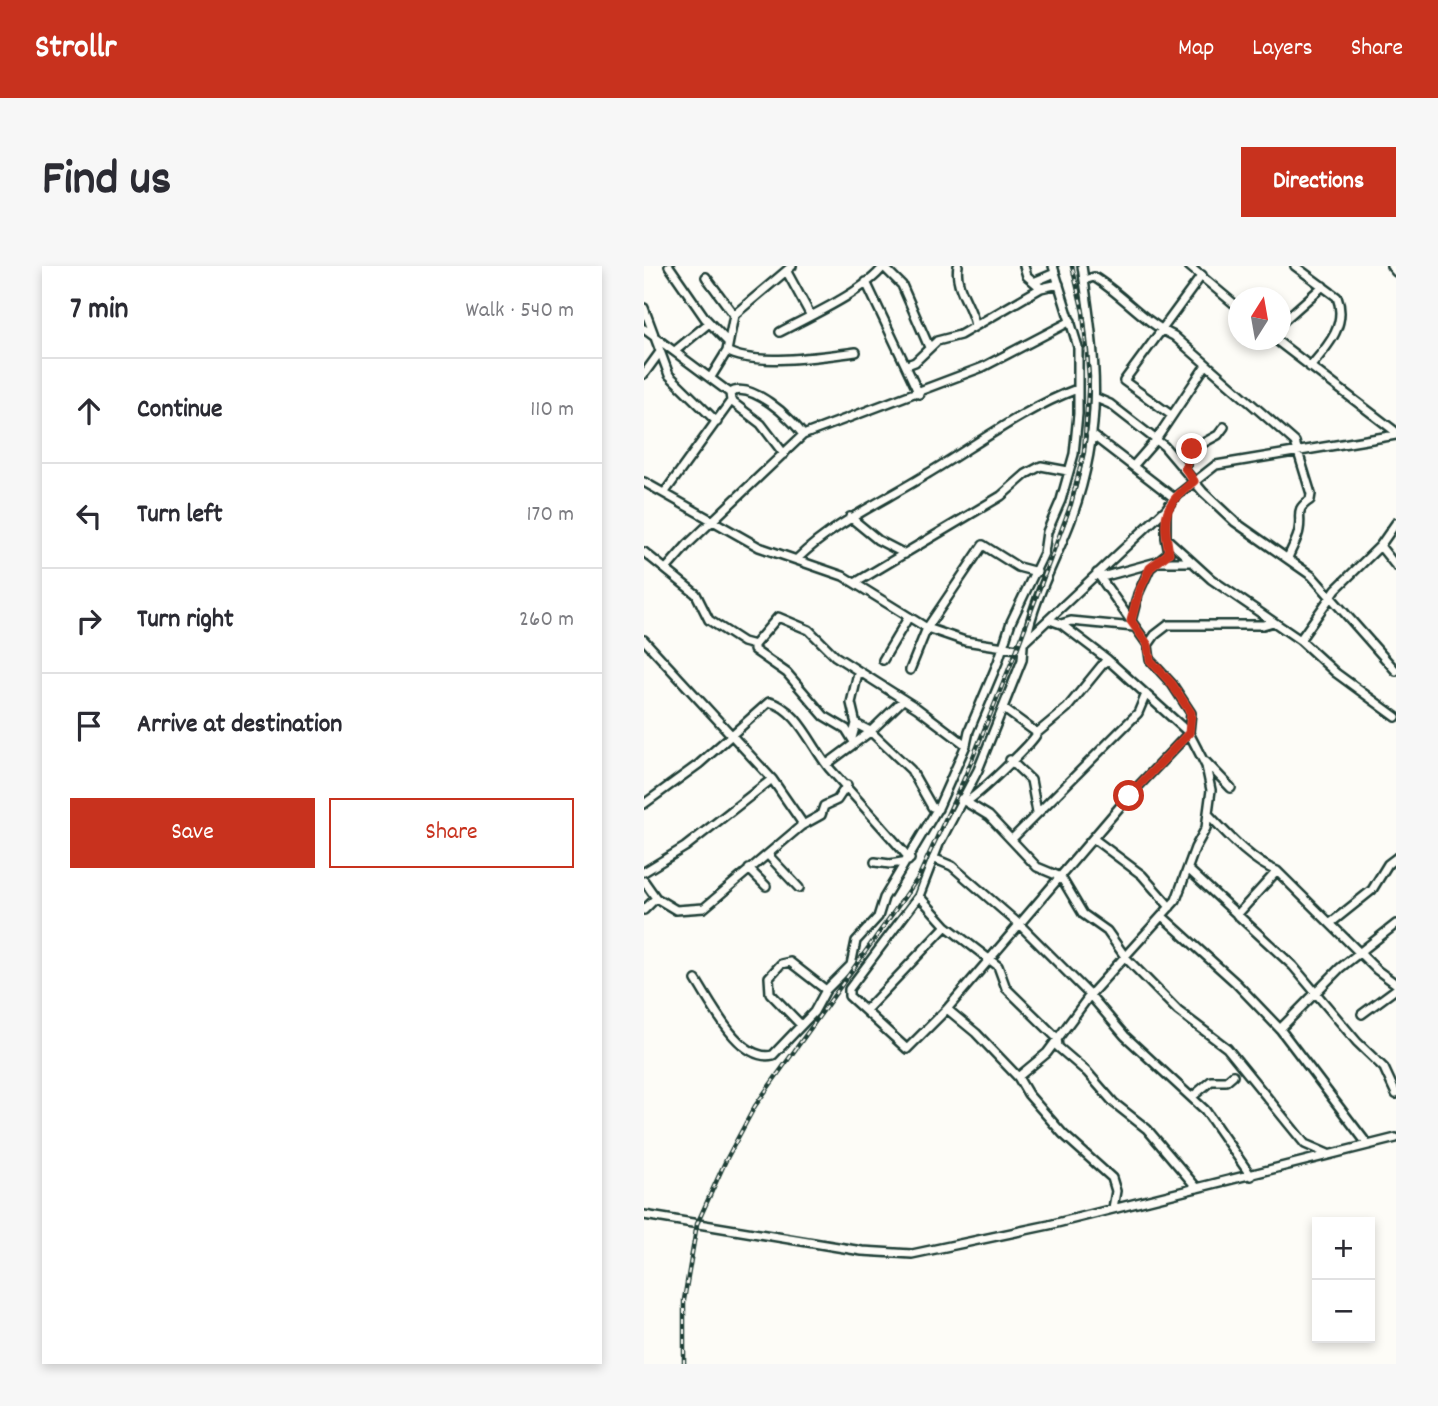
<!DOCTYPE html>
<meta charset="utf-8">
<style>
body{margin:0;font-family:Dekko,sans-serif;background:#f7f7f7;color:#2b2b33}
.controls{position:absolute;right:21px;bottom:21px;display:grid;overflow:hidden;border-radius:0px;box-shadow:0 4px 10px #0003}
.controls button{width:63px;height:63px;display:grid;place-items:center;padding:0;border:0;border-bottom:2px solid #e1e1e2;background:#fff;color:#2b2b33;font:35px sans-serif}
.compass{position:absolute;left:584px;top:21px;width:63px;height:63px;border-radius:50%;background:#fff;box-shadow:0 4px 10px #0003;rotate:11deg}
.stop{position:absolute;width:21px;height:21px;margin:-16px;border:5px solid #c8321e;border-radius:50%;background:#fff}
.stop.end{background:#c8321e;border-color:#fff;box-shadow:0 2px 7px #0008}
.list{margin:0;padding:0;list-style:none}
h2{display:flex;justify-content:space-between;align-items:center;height:91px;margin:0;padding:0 28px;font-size:30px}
h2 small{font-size:23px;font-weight:400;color:#7c7c81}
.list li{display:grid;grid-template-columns:46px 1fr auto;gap:21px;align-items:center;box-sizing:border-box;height:105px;padding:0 28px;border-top:2px solid #e1e1e2}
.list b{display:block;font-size:26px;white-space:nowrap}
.list em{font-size:23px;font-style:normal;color:#7c7c81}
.actions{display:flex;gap:14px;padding:21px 28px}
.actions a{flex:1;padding:16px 0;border:2px solid #c8321e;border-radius:0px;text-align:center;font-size:24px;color:#c8321e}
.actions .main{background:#c8321e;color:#fff}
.icon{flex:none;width:38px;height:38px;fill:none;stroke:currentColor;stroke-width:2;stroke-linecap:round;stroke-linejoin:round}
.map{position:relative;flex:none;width:752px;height:1098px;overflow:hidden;border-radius:0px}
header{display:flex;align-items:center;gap:42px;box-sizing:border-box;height:98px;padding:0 35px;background:#c8321e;color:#fff}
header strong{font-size:33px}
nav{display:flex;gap:38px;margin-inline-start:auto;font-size:24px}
.intro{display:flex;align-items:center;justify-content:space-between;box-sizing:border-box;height:168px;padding:0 42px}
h1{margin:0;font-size:49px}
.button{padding:18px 32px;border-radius:0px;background:#c8321e;color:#fff;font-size:24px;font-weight:700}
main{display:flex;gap:42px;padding:0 42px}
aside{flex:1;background:#fff;border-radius:0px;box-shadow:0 4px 10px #0003}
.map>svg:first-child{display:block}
</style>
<header>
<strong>Strollr</strong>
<nav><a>Map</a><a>Layers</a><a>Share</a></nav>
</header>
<div class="intro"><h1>Find us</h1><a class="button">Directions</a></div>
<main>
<aside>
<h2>7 min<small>Walk · 540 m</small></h2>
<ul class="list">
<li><svg class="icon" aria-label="ahead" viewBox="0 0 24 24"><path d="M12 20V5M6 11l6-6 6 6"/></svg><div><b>Continue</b></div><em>110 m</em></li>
<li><svg class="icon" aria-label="left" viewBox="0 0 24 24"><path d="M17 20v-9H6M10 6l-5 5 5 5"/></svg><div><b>Turn left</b></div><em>170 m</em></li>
<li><svg class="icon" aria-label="right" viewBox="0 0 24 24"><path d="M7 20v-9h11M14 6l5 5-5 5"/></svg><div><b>Turn right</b></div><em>260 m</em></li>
<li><svg class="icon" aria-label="arrive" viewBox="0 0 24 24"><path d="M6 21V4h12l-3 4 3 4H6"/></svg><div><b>Arrive at destination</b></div></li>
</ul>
<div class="actions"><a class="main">Save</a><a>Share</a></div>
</aside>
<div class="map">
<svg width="752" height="1098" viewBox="0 0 752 1098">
<rect width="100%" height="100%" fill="#fdfcf7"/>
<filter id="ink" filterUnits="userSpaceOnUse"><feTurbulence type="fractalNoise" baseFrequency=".0143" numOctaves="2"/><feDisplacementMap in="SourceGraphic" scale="14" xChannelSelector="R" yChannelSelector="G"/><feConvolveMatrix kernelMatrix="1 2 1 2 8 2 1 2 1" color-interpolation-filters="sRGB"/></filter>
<g filter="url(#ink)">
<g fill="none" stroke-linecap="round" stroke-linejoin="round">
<defs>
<path id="minor" d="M25 0 61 52 84 76
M239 0 258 19 285 81
M314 0C310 21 327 38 331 59
M380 0 383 10 397 22
M545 0 594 41
M651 0 693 31C704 59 683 81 666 101
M747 0 752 6
M143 6 167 50
M62 11 90 49
M440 14 450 11C478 28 500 56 530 70L651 176 667 228 666 234C650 244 658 249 655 264 654 273 647 283 644 292
M392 15 411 7
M222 16 275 128
M0 42 25 109 73 156
M636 58 679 20
M0 63 86 127
M136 66C164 51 221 25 239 1
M632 74 752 166
M31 85 65 57
M83 85 90 49 148 0
M263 99 271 96 293 75 316 69 397 22 415 18
M0 108 16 86
M67 111 83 85C109 101 182 90 212 86
M86 127C106 114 148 152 159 169
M452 132 466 138 520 180 559 226 591 256 668 310 752 405
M87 135 117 158 140 188
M527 149 480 115 558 9
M447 168 530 232
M490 199 511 175 562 99
M541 202 548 183 574 169 580 161
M0 216 115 281 199 310 283 362 321 375 373 383 522 243 530 232 572 199 752 169
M21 226 87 135 86 127
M522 243V272L567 313 656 374 692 407 752 451
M206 251 234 274 261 288
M736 280 752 300
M0 286 52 328 65 354 99 376 110 379V384L143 407 180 450 202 463 210 476
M153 293C191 256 238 236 283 208 332 179 379 143 433 123
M22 303 44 278 159 169 339 101 427 55
M458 311 513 296H547
M211 317 357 230 382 208 397 200 424 205
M487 355 494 328 506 302 525 287 522 272
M417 358 427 355 490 361
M0 374 128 513 41 581 0 606
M382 374C390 332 412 294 427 254 461 160 452 95 438 0
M656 374 692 323 736 280 752 257
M110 379 134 351 165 364 191 390 273 442 322 479
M504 379 511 369 524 359H619L629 356
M379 380 378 394 334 504 295 578 275 630 205 723V730L263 783 303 743 485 530 545 467 547 447 528 418 506 394 504 379 453 307
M239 394 264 352
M266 404 283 362 339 279 374 301 393 306
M212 458 226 465 267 504 288 541 294 543
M393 467 423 442 463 393
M208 472 212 458 207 437 214 407
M366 494 387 514 393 546
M562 496 587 522
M183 498 226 466 259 434
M317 533 345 550 393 601 417 611 439 648 463 665 482 692 534 745 583 782 661 878 684 888
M323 535C333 530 390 476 393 467L360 443
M0 538 55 498 125 436C154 442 168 482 186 503 213 533 240 563 266 593
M565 549C584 569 607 595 633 605L733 704 752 718
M157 560 177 549 180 540 193 534 203 519
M368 573 494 447 502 428
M450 573 498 609 526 641
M124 589 155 622
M289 592 308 600 376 659 446 729 481 770 561 844 607 910
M231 596 246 598 264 595
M105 603 122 620
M545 604 649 700 713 776 740 802 752 828
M0 615 12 632 32 644 60 642 157 560V555L128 513
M275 630 302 660 354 700 362 722 413 772 414 781 443 806 470 837 503 863 553 922
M0 644 12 632
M593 649 633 605
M518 650 592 717 636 763 696 702 752 658
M688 656 728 624 744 598 752 592
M52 714C67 737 96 797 129 789L170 746 182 724 207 699 212 675 234 651 240 632 295 540 322 479 325 465 354 396 367 356 400 287 403 266 417 234 430 188 434 148V81L409 0
M303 743 332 767 374 811 384 828 419 868 468 912 472 925 469 942
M222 744 302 660
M718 748 752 723
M157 759 126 727 125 711 137 698 146 696 182 724
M636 763 724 879
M374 811 403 787 446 729 532 634 551 582 562 562 567 524 562 500 545 467 463 393 417 358 406 354
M548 831 567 815H582L589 809
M0 949 218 985 268 988 405 959 752 872"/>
</defs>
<use href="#minor" stroke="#1f3d34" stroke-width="12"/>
<use href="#minor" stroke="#fdfcf7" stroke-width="7"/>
<defs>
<path id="rail" d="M40 1098V1034L53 958 82 894 111 840 274 612 320 513 373 383 427 238 440 186 445 111 439 46 428 0"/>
</defs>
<use href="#rail" stroke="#1f3d34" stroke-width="4.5"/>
<use href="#rail" stroke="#fdfcf7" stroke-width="2" stroke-dasharray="5" stroke-linecap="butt"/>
</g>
</g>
<g fill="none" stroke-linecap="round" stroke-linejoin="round" filter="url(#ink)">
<path stroke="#c8321e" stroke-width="9" d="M485 530 545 467 547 447 528 418 506 394 504 379 487 355 494 328 506 302 525 287C518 248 520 240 550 215L541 202 548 183"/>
</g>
</svg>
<div class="controls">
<button>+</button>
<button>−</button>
</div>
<svg class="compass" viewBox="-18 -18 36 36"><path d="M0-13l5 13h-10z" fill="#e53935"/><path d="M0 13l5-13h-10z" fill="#7c7c81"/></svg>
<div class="stop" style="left:485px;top:530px"></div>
<div class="stop end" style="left:548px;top:183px"></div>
</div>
</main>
